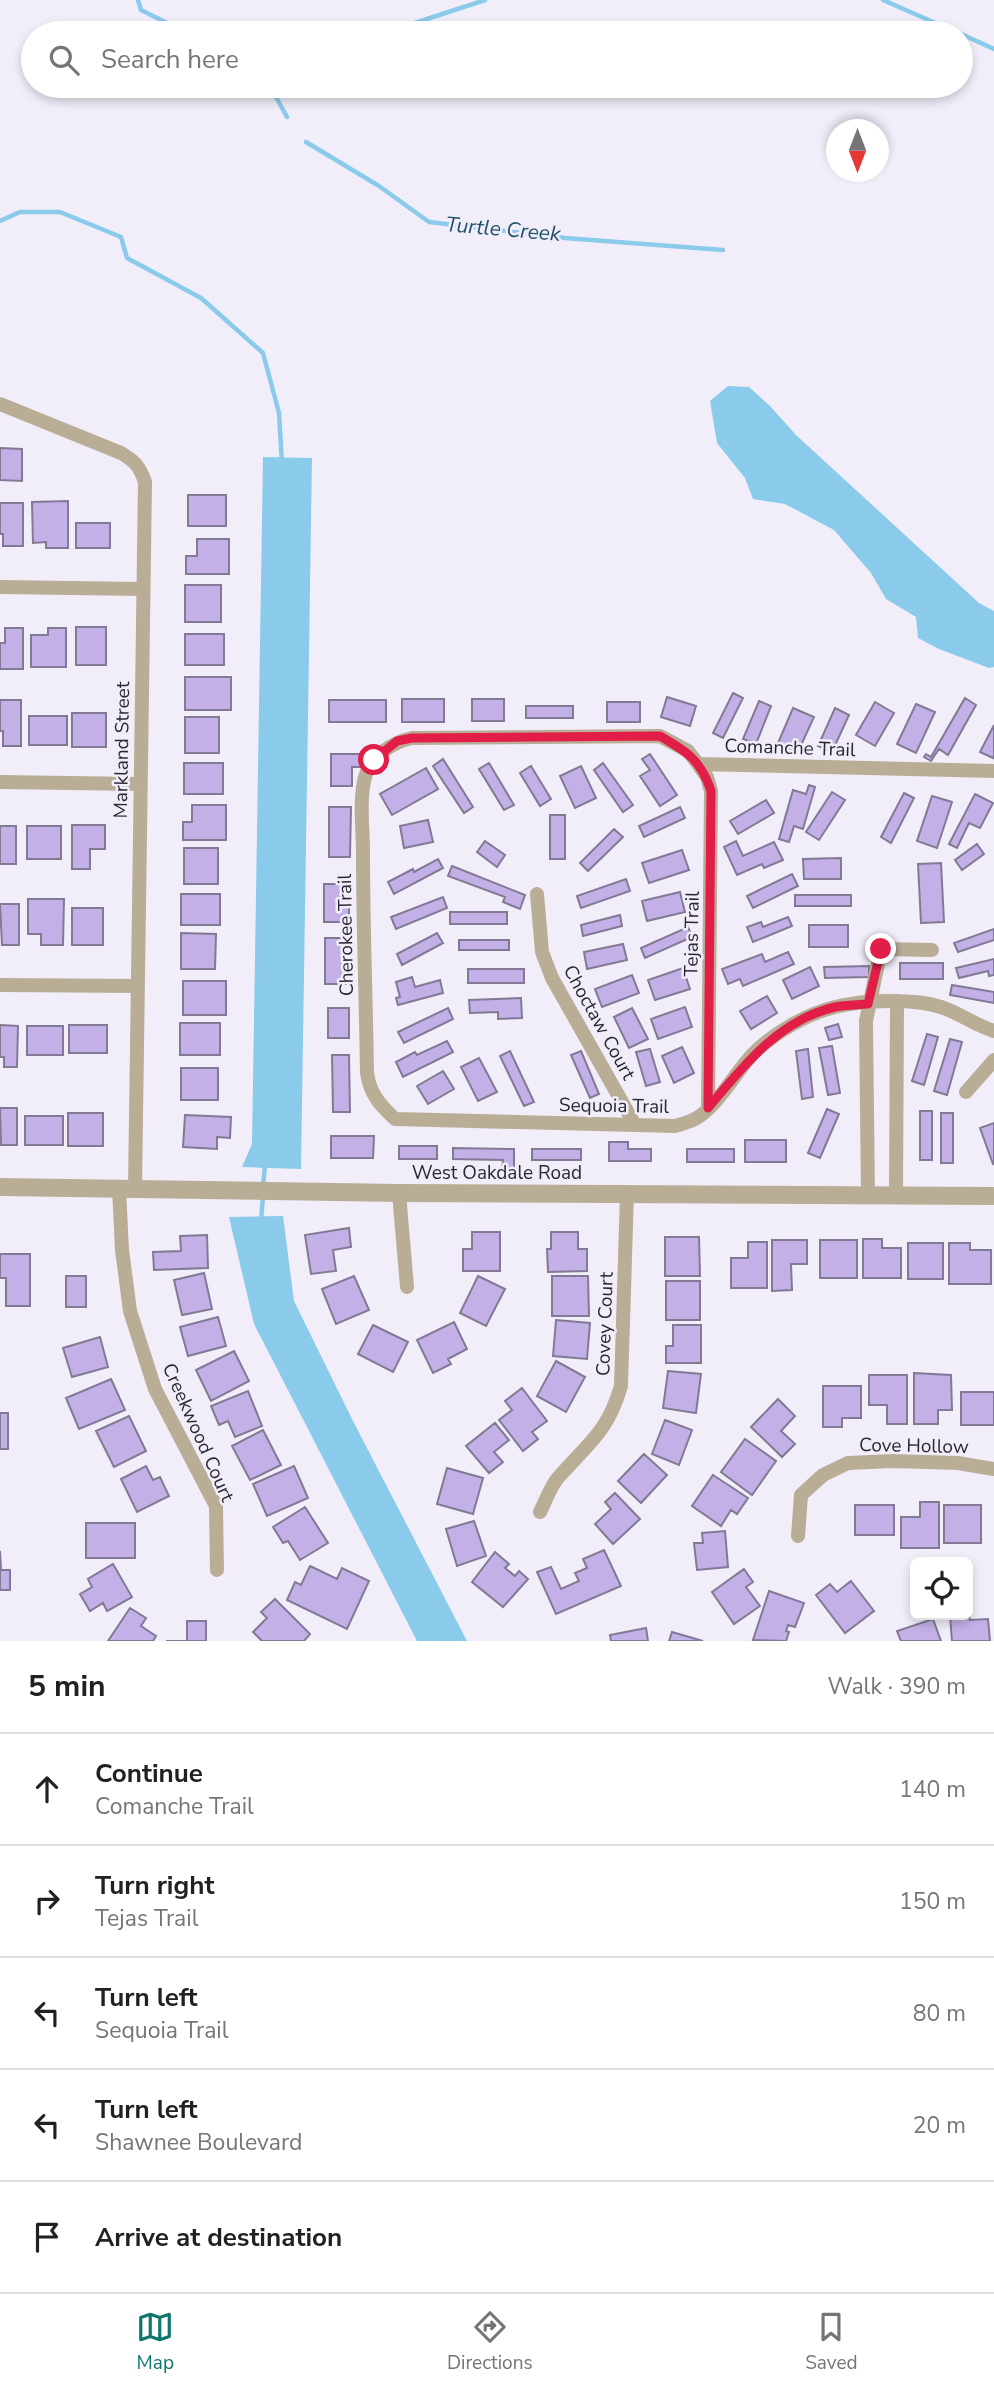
<!DOCTYPE html>
<meta charset="utf-8">
<style>
body{margin:0;font-family:"Nunito Sans",sans-serif;background:#f2f2f2;color:#202124}
.controls{position:absolute;right:21px;bottom:21px;display:grid;overflow:hidden;border-radius:10px;box-shadow:0 4px 10px #0003}
.controls button{width:63px;height:63px;display:grid;place-items:center;padding:0;border:0;border-bottom:2px solid #e0e0e0;background:#fff;color:#202124;font:35px sans-serif}
.compass{position:absolute;left:826px;top:119px;width:63px;height:63px;border-radius:50%;background:#fff;box-shadow:0 4px 10px #0003;rotate:180deg}
.stop{position:absolute;width:21px;height:21px;margin:-16px;border:5px solid #e11d48;border-radius:50%;background:#fff}
.stop.end{background:#e11d48;border-color:#fff;box-shadow:0 2px 7px #0008}
.list{margin:0;padding:0;list-style:none}
h2{display:flex;justify-content:space-between;align-items:center;height:91px;margin:0;padding:0 28px;font-size:30px}
h2 small{font-size:23px;font-weight:400;color:#757577}
.list li{display:grid;grid-template-columns:46px 1fr auto;gap:21px;align-items:center;box-sizing:border-box;height:112px;padding:0 28px;border-top:2px solid #e0e0e0}
.list b{display:block;font-size:26px;white-space:nowrap}
.list p{margin:0;font-size:23px;white-space:nowrap;color:#757577}
.list em{font-size:23px;font-style:normal;color:#757577}
.icon{flex:none;width:38px;height:38px;fill:none;stroke:currentColor;stroke-width:2;stroke-linecap:round;stroke-linejoin:round}
.map{position:relative;flex:none;width:994px;height:1641px;overflow:hidden}
.search{position:absolute;background:#fff;box-shadow:0 4px 10px #0003;left:21px;right:21px;top:21px;height:77px;display:flex;align-items:center;gap:18px;box-sizing:border-box;padding:0 24px;border-radius:38px;color:#757577;font-size:26px}
.sheet{height:651px;background:#fff}
nav{display:flex;justify-content:space-around;align-items:center;box-sizing:border-box;height:98px;border-top:2px solid #e0e0e0;background:#fff;font-size:19px;color:#757577}
nav a{display:grid;justify-items:center;gap:4px}
nav .on{color:#0f766e}
.map>svg:first-child{display:block}
</style>
<div class="map">
<svg width="994" height="1641" viewBox="0 0 994 1641">
<rect width="100%" height="100%" fill="#f1eefa"/>
<path fill="#8acaeb" d="M728 386 749 387 770 406 796 435 979 603 994 611V667L989 668 939 649 918 638 916 617 886 599 871 573 834 530 785 504 753 499 745 478 717 443 710 401Z
M263 457 312 458 301 1169 242 1167 252 1144Z
M283 1216 294 1301 354 1423 467 1641H417L254 1324 229 1217Z"/>
<g fill="none" stroke-linecap="round" stroke-linejoin="round">
<path stroke="#8acaeb" stroke-width="4.5" d="M138 0 141 10 187 33
M883 0 958 33
M384 33 485 0
M961 34 994 49
M270 86 287 117
M306 142 379 186 429 222 565 238 723 250
M0 221 20 212H60L121 237 127 258 201 298 263 353 279 413 282 463
M263 1187 265 1165
M261 1222 263 1196"/>
</g>
<path fill="#c2b0e7" stroke="#827995" stroke-width="2" d="M0 448 22 449V481L0 480Z
M188 495H226V526H188Z
M68 501V548H46V542L33 543 32 502Z
M0 503H23V546H3V534H0Z
M76 523H110V548H76Z
M197 539H229V574H186V556H197Z
M185 585H221V622H185Z
M76 627H106V665H76Z
M5 628H23V669H0V643H5Z
M48 628H66V667H31V635H48Z
M185 634H224V665H185Z
M185 677H231V710H185Z
M733 693 743 698 723 738 713 733Z
M667 697 696 706 690 726 661 717Z
M965 698 976 705 948 755 939 749 931 761 924 757 926 754 931 757Z
M402 699H444V722H402Z
M472 699H504V721H472Z
M0 700H21V746H3V731H0Z
M329 700H386V722H329Z
M759 701 771 706 756 744 743 739Z
M607 702H640V722H607Z
M875 702 894 713 875 746 856 735Z
M916 704 935 712 916 753 897 744Z
M526 706H573V718H526Z
M793 708 814 717 798 752 778 743Z
M835 708 849 715 832 752 818 746Z
M72 713H106V747H72Z
M29 716H67V745H29Z
M185 717H219V753H185Z
M994 725V755L993 758 980 752Z
M331 754H363V767H352V786H331Z
M650 754 677 795 660 806 640 776 650 770 642 759Z
M443 759 473 807 464 813 433 766Z
M184 763H223V794H184Z
M489 763 514 805 504 810 479 769Z
M603 763 633 805 623 812 594 770Z
M531 766 551 799 540 806 520 773Z
M581 766 596 798 575 808 560 776Z
M426 768 438 789 392 815 380 794Z
M809 785 815 787 803 829 794 826 789 842 779 839 793 790 806 794Z
M832 792 845 800 819 840 806 832Z
M904 793 914 798 891 843 881 837Z
M975 794 993 803 980 828 969 823 957 848 949 844Z
M932 796 952 802 937 848 917 841Z
M766 800 774 813 738 834 730 821Z
M192 805H226V840H183V822H192Z
M329 807H351L350 857H329Z
M680 807 685 818 644 837 639 826Z
M550 815H565V859H550Z
M428 820 433 842 404 848 400 826Z
M72 825H105V849H90V869H72Z
M0 826H16V864H0Z
M27 826H61V859H27Z
M614 829 623 837 588 871 580 863Z
M485 841 505 855 497 867 477 852Z
M736 841 743 856 774 842 783 860 764 868 762 864 737 875 724 847Z
M977 844 984 854 962 870 955 860Z
M184 848H218V884H184Z
M682 850 689 870 649 883 642 863Z
M841 858V879H804L803 859Z
M438 859 443 868 394 894 388 882 413 869 414 872Z
M941 863 944 922 921 923 918 864Z
M452 866 525 895 520 909 503 902 505 897 448 876Z
M792 874 798 886 753 908 747 896Z
M626 879 630 891 581 908 577 896Z
M324 884H349V922H324Z
M680 892 685 912 647 921 642 901Z
M181 894H220V925H181Z
M795 895H851V906H795Z
M443 897 447 908 396 929 391 917Z
M28 899H64L63 945H41V934H28Z
M0 904H19V945H2Z
M72 908H103V945H72Z
M450 912H507V924H450Z
M620 915 622 926 583 936 581 925Z
M788 917 792 926 753 942 747 927 761 922 763 927Z
M809 925H848V947H809Z
M688 927 692 937 645 958 641 948Z
M994 929V940L958 952 954 943Z
M181 933 216 934 215 969H181Z
M437 933 443 943 402 965 397 954Z
M325 938H346V984H325Z
M459 940H509V950H459Z
M623 944 627 960 587 969 584 952Z
M788 952 794 964 743 986 740 979 728 984 722 969 762 954 765 962Z
M994 959V975L989 976 988 971 959 978 956 968Z
M900 963H943V979H900Z
M869 966V977L825 978 824 967Z
M810 967 819 986 792 999 783 980Z
M683 968 690 989 655 1000 648 980Z
M468 969H524V983H468Z
M632 975 639 993 602 1007 595 989Z
M412 977 415 987 440 980 443 993 398 1005 396 998 400 997 396 982Z
M183 981H226V1015H183Z
M952 985 994 992V1003L950 995Z
M767 996 777 1013 751 1029 740 1011Z
M521 998 522 1018 498 1019V1012L470 1013 469 1000Z
M685 1007 692 1027 658 1039 651 1019Z
M328 1008H349V1038H328Z
M448 1008 453 1019 404 1043 398 1032Z
M632 1008 648 1039 629 1048 614 1017Z
M180 1023H220V1055H180Z
M838 1024 842 1037 829 1040 825 1028Z
M0 1025 18 1026 17 1067H4V1057H0Z
M69 1025H107V1053H69Z
M27 1026H63V1055H27Z
M927 1034 938 1037 924 1085 912 1081Z
M950 1039 962 1042 947 1095 934 1091Z
M447 1041 453 1052 403 1077 396 1062 415 1052 417 1055Z
M832 1046 840 1093 828 1095 819 1048Z
M682 1047 694 1073 674 1083 662 1056Z
M650 1049 660 1082 646 1086 636 1052Z
M808 1049 813 1097 802 1099 796 1051Z
M510 1051 534 1102 524 1106 500 1056Z
M581 1051 599 1094 590 1098 571 1055Z
M332 1055H349L350 1112H333Z
M479 1058 497 1092 478 1101 461 1067Z
M181 1068H218V1100H181Z
M443 1071 454 1089 428 1104 417 1086Z
M0 1108H17V1145H1Z
M827 1109 839 1114 820 1158 808 1153Z
M920 1111H932V1160H920Z
M68 1113H103V1146H68Z
M941 1113H953V1163H941Z
M185 1115 231 1117 230 1138 217 1137V1149L183 1147Z
M25 1116H63V1145H25Z
M994 1123V1163L993 1164 980 1128Z
M331 1136H374L373 1158H331Z
M745 1140H786V1162H745Z
M609 1142H628V1149H651V1161H609Z
M399 1146H437V1159H399Z
M453 1148 514 1149V1170H502L503 1160 453 1159Z
M532 1149H581V1160H532Z
M687 1149H734V1162H687Z
M349 1228 351 1247 333 1250 336 1271 311 1274 305 1235Z
M472 1232H500V1271H463V1249H472Z
M551 1232H578V1249H587V1271L548 1272 547 1249H551Z
M207 1235 208 1268 154 1270 153 1252 181 1251 180 1236Z
M665 1237H699L700 1276H665Z
M863 1239H882V1248H901V1278H863Z
M772 1240H807V1264H791L792 1290 772 1291Z
M820 1240H857V1278H820Z
M748 1242H767V1288H731V1258H748Z
M908 1243H943V1279H908Z
M949 1243H970V1250H991V1284H949Z
M0 1254H30V1306H6V1278H0Z
M204 1273 212 1309 182 1315 174 1280Z
M66 1276H86V1307H66Z
M354 1276 369 1310 336 1324 322 1289Z
M478 1276 505 1289 486 1326 460 1313Z
M552 1276H588L589 1316H552Z
M666 1281H700V1320H666Z
M218 1317 226 1346 188 1356 180 1327Z
M556 1320 590 1323 587 1359 553 1356Z
M454 1322 467 1349 448 1359 451 1364 433 1373 417 1340Z
M373 1325 408 1342 393 1372 358 1354Z
M673 1325H701V1363H666V1346H673Z
M100 1337 108 1367 72 1377 63 1348Z
M234 1351 249 1381 211 1401 196 1370Z
M556 1361 585 1377 566 1412 537 1396Z
M668 1371 701 1374 696 1413 663 1408Z
M914 1373 951 1375 952 1410H938V1424H914Z
M869 1375H907V1424H887V1405H869Z
M111 1379 125 1410 79 1429 66 1398Z
M823 1386H861V1418H842V1427H823Z
M522 1388 547 1421 532 1432 538 1439 523 1451 499 1420 512 1410 505 1401Z
M248 1391 262 1426 235 1437 228 1421 219 1425 211 1406Z
M961 1392H994V1425H961Z
M778 1399 795 1416 781 1431 795 1444 782 1457 751 1427Z
M0 1413H8V1449H0Z
M129 1416 146 1451 114 1467 96 1431Z
M665 1420 692 1430 679 1465 652 1454Z
M495 1423 509 1440 494 1452 503 1462 489 1473 466 1446Z
M263 1430 281 1465 250 1480 232 1446Z
M745 1439 776 1461 752 1495 721 1472Z
M644 1454 667 1475 641 1503 618 1481Z
M146 1466 153 1480 160 1477 169 1496 137 1512 121 1479Z
M294 1466 308 1498 267 1516 253 1484Z
M447 1468 483 1478 473 1514 437 1504Z
M713 1475 748 1498 737 1514 731 1510 721 1526 692 1506Z
M615 1493 640 1519 613 1544 595 1524 611 1509 605 1502Z
M920 1502H939V1548H901V1517H920Z
M855 1505H894V1535H855Z
M944 1505H981V1543H944Z
M305 1507 328 1543 300 1560 288 1541 283 1543 273 1527Z
M474 1521 486 1556 457 1566 446 1529Z
M86 1523H135V1558H86Z
M725 1531 728 1567 697 1570 694 1543H703L702 1533Z
M604 1550 621 1586 556 1614 537 1572 551 1567 561 1589 579 1581 575 1573 587 1568 583 1559Z
M0 1551 1 1570H10V1590H0Z
M495 1552 509 1564 505 1568 515 1576 519 1571 528 1579 503 1607 472 1582Z
M113 1564 132 1597 107 1611 103 1603 90 1611 80 1594 92 1587 88 1579Z
M310 1566 337 1579 342 1568 369 1581 347 1629 287 1600 295 1582 301 1585Z
M744 1569 753 1582 746 1587 760 1606 734 1624 712 1592Z
M851 1581 874 1611 845 1633 816 1595 830 1584 837 1592Z
M769 1591 804 1603 795 1627 788 1625 786 1631 789 1632 786 1641 753 1640Z
M275 1599 310 1634 304 1641H262L253 1632 267 1618 261 1612Z
M130 1608 146 1618 141 1626 156 1636 153 1641H108Z
M969 1615 970 1620 988 1619 990 1641H952L950 1616Z
M933 1619 941 1641H901L897 1631Z
M187 1621H206V1641H166H187Z
M646 1628 648 1641H611L610 1635Z
M672 1632 703 1641H669Z"/>
<g fill="none" stroke-linecap="round" stroke-linejoin="round">
<path stroke="#baad96" stroke-width="14" d="M0 404 121 453C135 461 140 467 145 482L135 1188
M0 587 142 589
M698 764 707 777 711 791 708 1108
M994 771 698 764 688 751 660 736 412 738C393 742 371 756 365 777 359 800 363 829 363 853 363 926 366 1000 367 1073 370 1094 380 1105 395 1119L675 1126C682 1124 689 1122 695 1119 717 1107 735 1073 752 1055 772 1034 806 1014 835 1007 862 1000 914 998 941 1007 959 1013 975 1025 994 1031
M0 782 140 784
M537 894 542 952 552 978 635 1125
M0 985 138 986
M966 1092 994 1060
M119 1188 122 1250 130 1311 155 1389 216 1506 217 1570
M399 1193 407 1287
M896 1195 897 1001
M868 1196 866 1021 881 949 932 950
M540 1512C545 1502 550 1488 557 1479 588 1443 607 1434 621 1386L627 1194
M798 1536 801 1495 823 1475 848 1463 893 1461 958 1463 994 1469"/>
<path stroke="#baad96" stroke-width="18" d="M0 1187 399 1193 994 1196"/>
</g>
<g fill="none" stroke-linecap="round" stroke-linejoin="round">
<path stroke="#e11d48" stroke-width="9" d="M374 760 397 741 412 738 660 736C686 751 701 760 711 791L708 1108C743 1066 779 1020 835 1007 846 1005 857 1005 868 1004L881 949"/>
</g>
<g text-anchor="middle" stroke-width="5" stroke-linejoin="round" paint-order="stroke">
<g font-size="19" fill="#2b2733" stroke="#f1eefa">
<text transform="translate(790 747) rotate(2)" y="7">Comanche Trail</text>
<text transform="translate(121 750) rotate(-89)" y="7">Markland Street</text>
<text transform="translate(691 934) rotate(-89)" y="7">Tejas Trail</text>
<text transform="translate(345 935) rotate(-91)" y="7">Cherokee Trail</text>
<text transform="translate(600 1022) rotate(61)" y="7">Choctaw Court</text>
<text transform="translate(614 1105) rotate(1)" y="7">Sequoia Trail</text>
<text x="497" y="1179">West Oakdale Road</text>
<text transform="translate(604 1324) rotate(-88)" y="7">Covey Court</text>
<text transform="translate(199 1432) rotate(66)" y="7">Creekwood Court</text>
<text transform="translate(914 1445) rotate(1)" y="7">Cove Hollow</text>
</g>
<g font-size="21" font-style="italic" fill="#1f5168" stroke="#f1eefa">
<text transform="translate(503 229) rotate(5)" y="7">Turtle Creek</text>
</g>
</g>
</svg>
<div class="controls">
<button><svg class="icon" aria-label="locate" viewBox="0 0 24 24"><circle cx="12" cy="12" r="6"/><path d="M12 2v4M12 18v4M2 12h4M18 12h4"/></svg></button>
</div>
<svg class="compass" viewBox="-18 -18 36 36"><path d="M0-13l5 13h-10z" fill="#e53935"/><path d="M0 13l5-13h-10z" fill="#757577"/></svg>
<div class="stop" style="left:374px;top:760px"></div>
<div class="stop end" style="left:881px;top:949px"></div>
<div class="search"><svg class="icon" aria-label="search" viewBox="0 0 24 24"><circle cx="10" cy="10" r="6"/><path d="M15 15l6 6"/></svg>Search here</div>
</div>
<section class="sheet">
<h2>5 min<small>Walk · 390 m</small></h2>
<ul class="list">
<li><svg class="icon" aria-label="ahead" viewBox="0 0 24 24"><path d="M12 20V5M6 11l6-6 6 6"/></svg><div><b>Continue</b><p>Comanche Trail</p></div><em>140 m</em></li>
<li><svg class="icon" aria-label="right" viewBox="0 0 24 24"><path d="M7 20v-9h11M14 6l5 5-5 5"/></svg><div><b>Turn right</b><p>Tejas Trail</p></div><em>150 m</em></li>
<li><svg class="icon" aria-label="left" viewBox="0 0 24 24"><path d="M17 20v-9H6M10 6l-5 5 5 5"/></svg><div><b>Turn left</b><p>Sequoia Trail</p></div><em>80 m</em></li>
<li><svg class="icon" aria-label="left" viewBox="0 0 24 24"><path d="M17 20v-9H6M10 6l-5 5 5 5"/></svg><div><b>Turn left</b><p>Shawnee Boulevard</p></div><em>20 m</em></li>
<li><svg class="icon" aria-label="arrive" viewBox="0 0 24 24"><path d="M6 21V4h12l-3 4 3 4H6"/></svg><div><b>Arrive at destination</b></div></li>
</ul>
</section>
<nav>
<a class="on"><svg class="icon" aria-label="map" viewBox="0 0 24 24"><path d="M3 6l6-2 6 2 6-2v14l-6 2-6-2-6 2zM9 4v14M15 6v14"/></svg>Map</a>
<a><svg class="icon" aria-label="directions" viewBox="0 0 24 24"><path d="M12 3l9 9-9 9-9-9zM9 14v-3h6M13 9l2 2-2 2"/></svg>Directions</a>
<a><svg class="icon" aria-label="saved" viewBox="0 0 24 24"><path d="M7 4h10v16l-5-4-5 4z"/></svg>Saved</a>
</nav>
